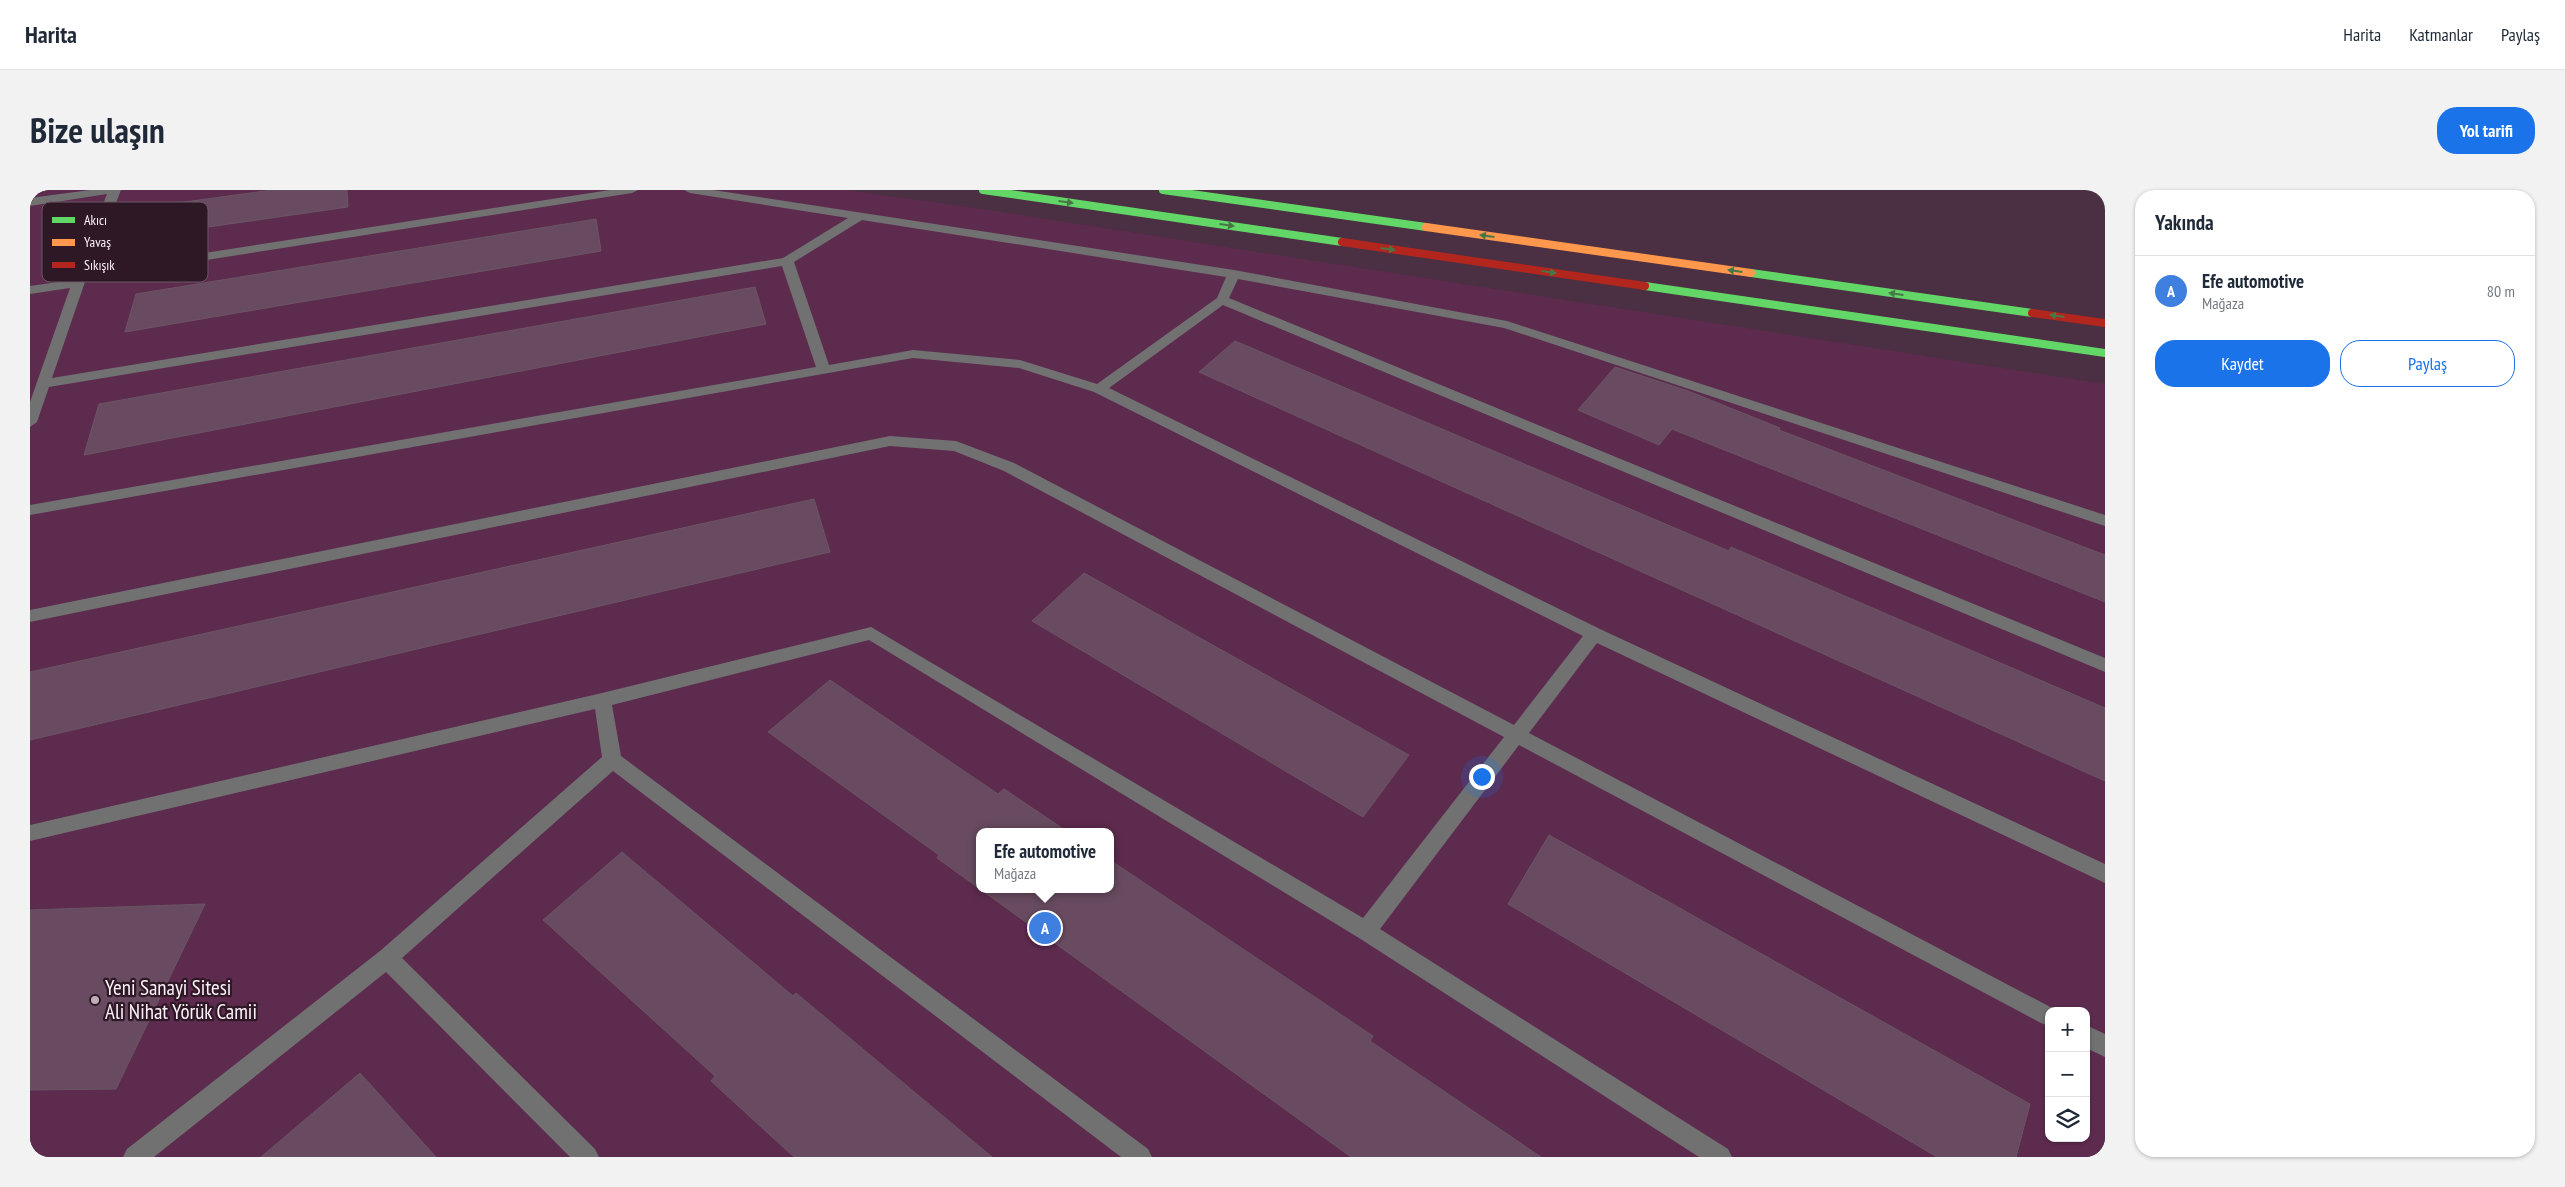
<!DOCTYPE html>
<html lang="tr">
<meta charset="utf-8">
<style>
body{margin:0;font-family:"PT Sans Narrow",sans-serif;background:#f2f2f3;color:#1f2937}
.controls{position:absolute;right:15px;bottom:15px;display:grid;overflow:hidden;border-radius:10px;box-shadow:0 1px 4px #0004}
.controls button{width:45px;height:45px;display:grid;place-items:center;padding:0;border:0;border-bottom:1px solid #e0e1e3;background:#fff;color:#1f2937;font:25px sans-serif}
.you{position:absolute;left:1451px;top:586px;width:18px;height:18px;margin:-12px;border:4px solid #fff;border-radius:50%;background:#1a73e8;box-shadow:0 0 0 8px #1a73e833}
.badge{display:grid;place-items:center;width:32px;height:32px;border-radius:50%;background:#1a73e8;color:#fff;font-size:16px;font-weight:700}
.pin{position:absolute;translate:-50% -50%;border:2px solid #fff;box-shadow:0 1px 5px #0006}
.popup{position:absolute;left:946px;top:638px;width:138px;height:65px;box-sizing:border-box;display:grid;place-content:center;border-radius:10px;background:#fff;filter:drop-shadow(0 1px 4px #0005);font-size:16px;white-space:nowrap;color:#747a83}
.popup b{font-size:19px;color:#1f2937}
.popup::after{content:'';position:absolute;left:50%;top:100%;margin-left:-10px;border:10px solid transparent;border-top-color:#fff}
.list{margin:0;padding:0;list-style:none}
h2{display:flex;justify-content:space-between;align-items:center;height:65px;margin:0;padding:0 20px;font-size:21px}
h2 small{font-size:16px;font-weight:400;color:#747a83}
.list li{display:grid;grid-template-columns:32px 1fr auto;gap:15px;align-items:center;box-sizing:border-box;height:70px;padding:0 20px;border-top:1px solid #e0e1e3}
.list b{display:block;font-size:19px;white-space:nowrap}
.list p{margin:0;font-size:16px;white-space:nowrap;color:#747a83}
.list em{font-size:16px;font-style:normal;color:#747a83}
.actions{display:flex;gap:10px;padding:15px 20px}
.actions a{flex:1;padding:11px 0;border:1px solid #1a73e8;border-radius:20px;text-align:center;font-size:18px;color:#1a73e8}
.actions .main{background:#1a73e8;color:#fff}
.icon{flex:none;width:28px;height:28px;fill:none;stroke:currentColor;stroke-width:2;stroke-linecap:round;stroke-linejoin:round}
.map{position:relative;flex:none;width:2075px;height:967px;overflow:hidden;border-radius:20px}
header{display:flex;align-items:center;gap:30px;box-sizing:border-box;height:70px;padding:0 25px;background:#fff;border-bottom:1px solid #e0e1e3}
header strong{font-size:24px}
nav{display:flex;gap:28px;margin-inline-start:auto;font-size:18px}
.intro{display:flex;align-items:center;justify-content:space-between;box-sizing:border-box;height:120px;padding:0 30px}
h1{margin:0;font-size:35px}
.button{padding:12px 22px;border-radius:20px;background:#1a73e8;color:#fff;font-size:18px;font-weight:700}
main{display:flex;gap:30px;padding:0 30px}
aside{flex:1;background:#fff;border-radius:20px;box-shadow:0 1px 4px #0004}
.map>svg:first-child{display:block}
</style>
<header>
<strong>Harita</strong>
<nav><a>Harita</a><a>Katmanlar</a><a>Paylaş</a></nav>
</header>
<div class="intro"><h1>Bize ulaşın</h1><a class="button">Yol tarifi</a></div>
<main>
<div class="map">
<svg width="2075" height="967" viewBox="0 0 2075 967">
<rect width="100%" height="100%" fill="#4a3042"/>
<path fill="#5d2b4e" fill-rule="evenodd" d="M0 0H816L952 19 2075 194V967H0ZM950 642H1080V699H950ZM2019 821H2056V948H2019Z"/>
<path fill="#684b60" stroke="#6b5564" d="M242 0H317L318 17 129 44 140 14Z
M566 29 571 61 95 142 106 104Z
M725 97 736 134 54 265 69 214Z
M1205 151 1699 361 1701 357 2075 518V591L1169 182Z
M1585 177 1658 201 1750 238 1749 240 2075 365V412L1642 239 1629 255 1548 220Z
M784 309 800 362 0 550V482Z
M1054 383 1379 565 1333 627 1002 431Z
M800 490 968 604 974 599 1038 642H950V699L907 668 909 665 738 542Z
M1519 645 2000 914 1986 967H1907L1478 714Z
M592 662 763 806 766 803 962 967H764L681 891 685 886 513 730Z
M1080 670 1343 846 1340 851 1511 967H1321L950 699H1080Z
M175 714 86 899 0 900V720Z
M330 883 406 967H231Z"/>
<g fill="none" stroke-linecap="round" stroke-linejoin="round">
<path fill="#717172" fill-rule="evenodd" d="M60 0H91L59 81 580 0H608L602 3 56 89 22 188 753 68 818 28 660 3 654 0H683L1204 80 1477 131 2075 325V336L1474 138 1208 89 1199 108 2075 468V482L1193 115 1079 198 1570 439 2075 674V693L1567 453 1499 543 2028 821H2019V836L2011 833 1489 555 1350 739 1698 959 1702 967H1669L1329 748 839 450 582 515 591 566 1118 959 1122 967H1091L583 581 372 768 565 959 569 967H540L356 782 124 967H93L97 959 350 761 572 567 565 519 0 651V635L572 503 841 437 1333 728 1474 547 974 281 924 261 860 256 0 432V420L860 246 926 251 984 273 1484 535 1553 446 1064 202 989 178 883 168 0 325V315L786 177 752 76 19 197 7 232 0 237V212L40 98 0 104V96L43 90 77 4 0 16V8ZM832 30 1196 87 1187 108 1067 194 990 170 883 160 799 175 764 72Z
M2056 835 2075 844V867L2056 858Z"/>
<path stroke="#63d668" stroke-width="8" d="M953 0 1312 52
M1133 0 1396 37
M1721 83 2002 123
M1615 96 2075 163"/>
<path stroke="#ff974d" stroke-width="8" d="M1396 37 1721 83"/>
<path stroke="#b3261e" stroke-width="8" d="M1312 52 1615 96
M2002 123 2075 133"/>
</g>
<defs><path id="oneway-solid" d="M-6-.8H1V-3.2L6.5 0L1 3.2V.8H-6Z" transform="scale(1.25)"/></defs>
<g fill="#487747">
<use href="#oneway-solid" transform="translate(1036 12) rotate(8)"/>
<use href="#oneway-solid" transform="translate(1197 35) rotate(8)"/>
<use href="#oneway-solid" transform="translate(1457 46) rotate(-172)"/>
<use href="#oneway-solid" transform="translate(1358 59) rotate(8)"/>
<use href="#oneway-solid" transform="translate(1705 81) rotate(-172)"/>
<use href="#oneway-solid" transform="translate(1519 82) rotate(8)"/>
<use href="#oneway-solid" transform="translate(1866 104) rotate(-172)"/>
<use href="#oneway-solid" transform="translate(2027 126) rotate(-172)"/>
</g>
<circle fill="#beadb8" stroke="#2e1826" stroke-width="2" cx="65" cy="810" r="5"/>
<g text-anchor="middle" stroke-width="4.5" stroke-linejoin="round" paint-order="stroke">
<g font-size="21" fill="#fdf1f8" stroke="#2e1826" text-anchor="start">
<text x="75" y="805">Yeni Sanayi Sitesi<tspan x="75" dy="24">Ali Nihat Yörük Camii</tspan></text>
</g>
</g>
<rect x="12" y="12" width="166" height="80" rx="8" fill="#2e1826" stroke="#6c5965" stroke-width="1"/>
<rect x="22" y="27" width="23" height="6" fill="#63d668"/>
<rect x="22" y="49" width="23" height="7" fill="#ff974d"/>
<rect x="22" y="72" width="23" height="6" fill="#b3261e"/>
<g font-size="14" fill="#fdf1f8">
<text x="54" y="35">Akıcı</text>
<text x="54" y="57">Yavaş</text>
<text x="54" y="80">Sıkışık</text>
</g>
</svg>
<div class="controls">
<button>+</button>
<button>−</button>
<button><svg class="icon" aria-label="layers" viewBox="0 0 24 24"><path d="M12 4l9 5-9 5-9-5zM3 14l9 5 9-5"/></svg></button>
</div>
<div class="you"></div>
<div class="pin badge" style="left:1015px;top:738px;background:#3f7fe0">A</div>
<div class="popup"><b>Efe automotive</b>Mağaza</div>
</div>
<aside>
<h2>Yakında<small></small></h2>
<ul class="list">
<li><span class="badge" style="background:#3f7fe0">A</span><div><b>Efe automotive</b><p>Mağaza</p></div><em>80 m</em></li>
</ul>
<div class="actions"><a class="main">Kaydet</a><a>Paylaş</a></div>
</aside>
</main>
